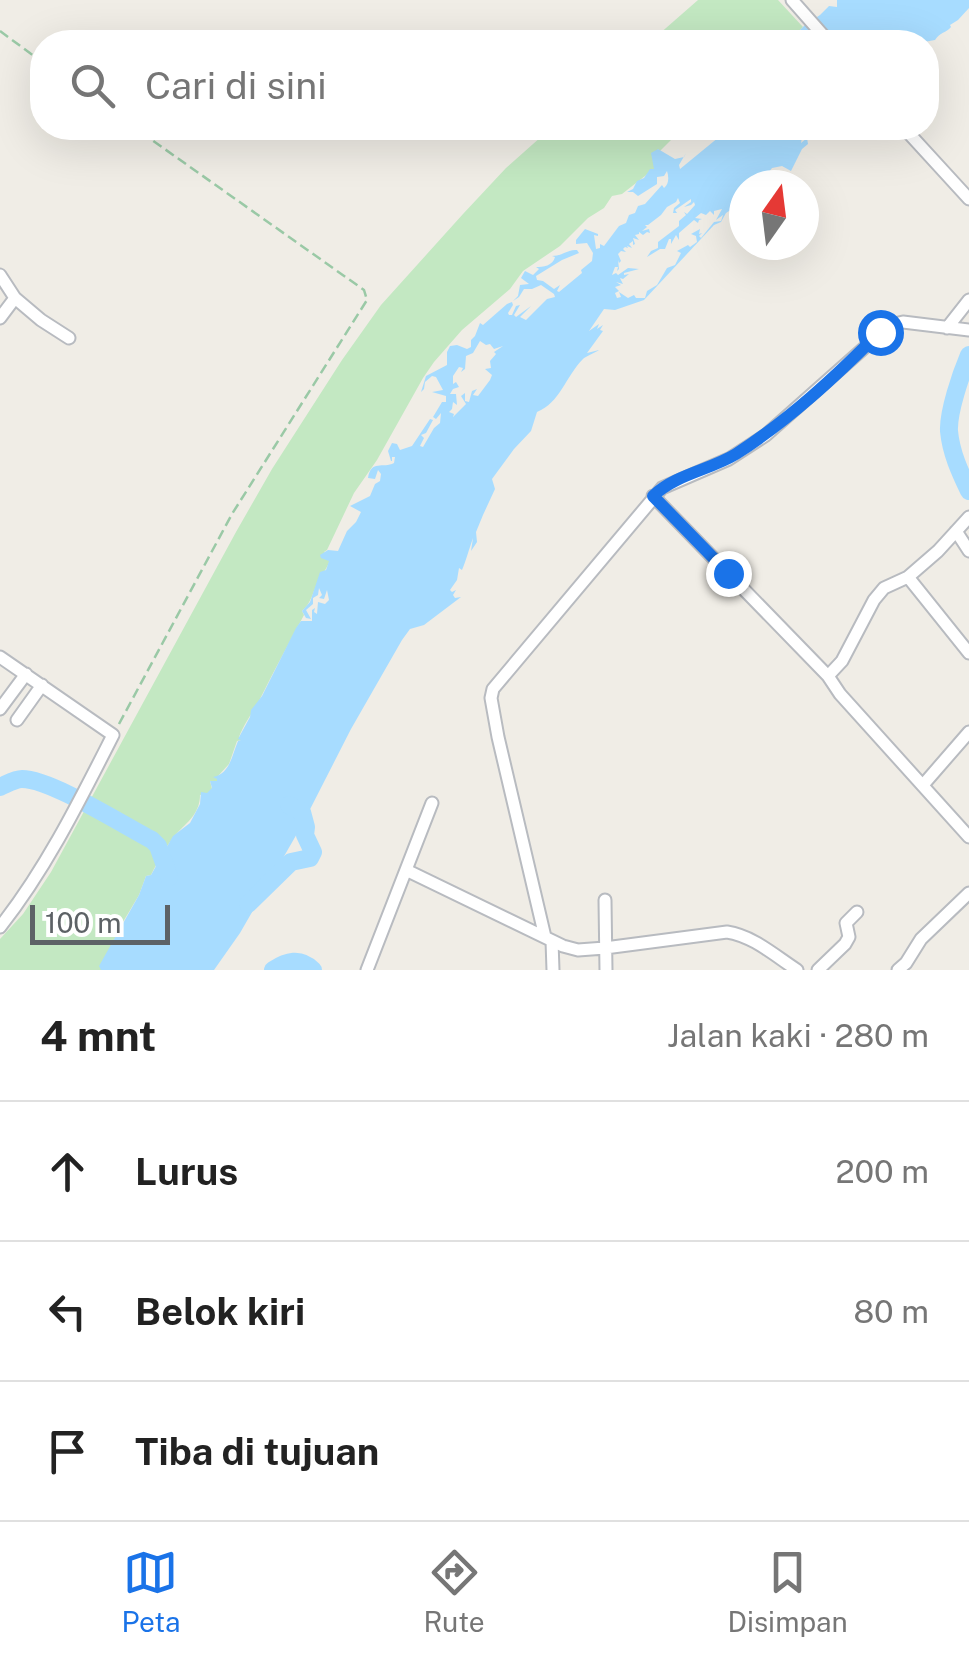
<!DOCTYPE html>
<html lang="id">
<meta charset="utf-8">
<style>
body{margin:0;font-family:"Public Sans",sans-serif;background:#f2f2f2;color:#222}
.compass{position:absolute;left:729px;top:170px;width:90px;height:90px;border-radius:50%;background:#fff;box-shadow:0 10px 40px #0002;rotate:14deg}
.scale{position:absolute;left:30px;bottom:25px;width:140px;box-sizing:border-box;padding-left:10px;border:5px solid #5d6266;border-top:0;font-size:28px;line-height:35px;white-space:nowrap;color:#5d6266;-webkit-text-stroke:8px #fff;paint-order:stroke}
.stop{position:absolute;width:30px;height:30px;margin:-22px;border:8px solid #1a73e8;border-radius:50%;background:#fff}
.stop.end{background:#1a73e8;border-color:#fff;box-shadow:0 2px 10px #0008}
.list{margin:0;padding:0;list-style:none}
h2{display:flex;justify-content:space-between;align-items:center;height:130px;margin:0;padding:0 40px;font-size:42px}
h2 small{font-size:32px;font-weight:400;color:#767676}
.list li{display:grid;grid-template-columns:65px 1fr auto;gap:30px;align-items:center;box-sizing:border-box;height:140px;padding:0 40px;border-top:2px solid #e0e0e0}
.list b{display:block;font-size:38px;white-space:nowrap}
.list em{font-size:32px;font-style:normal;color:#767676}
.icon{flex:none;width:55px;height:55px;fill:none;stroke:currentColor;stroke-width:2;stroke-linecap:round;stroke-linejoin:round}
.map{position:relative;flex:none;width:969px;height:970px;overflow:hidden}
.search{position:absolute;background:#fff;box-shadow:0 10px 40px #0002;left:30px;right:30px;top:30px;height:110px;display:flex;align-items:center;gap:25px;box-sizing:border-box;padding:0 35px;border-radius:40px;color:#767676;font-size:38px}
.sheet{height:550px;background:#fff}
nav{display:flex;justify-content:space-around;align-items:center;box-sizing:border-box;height:140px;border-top:2px solid #e0e0e0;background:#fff;font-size:28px;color:#767676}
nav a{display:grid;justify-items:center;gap:5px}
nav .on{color:#1a73e8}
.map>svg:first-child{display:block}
</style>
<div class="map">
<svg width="969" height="970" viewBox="0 0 969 970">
<rect width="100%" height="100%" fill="#f0ede6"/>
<path fill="#c3e8c2" d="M698 0H778L803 27 788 42H650Z
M551 128H683L660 151 658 149 654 157V169L622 194 612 196 604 208 588 218 560 246 523 271 510 289 462 330 434 362 423 378 377 460 354 493 327 550 324 552 330 560C327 569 322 574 318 582 312 593 312 602 302 611L304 615C290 642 275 668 262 695 255 710 245 721 239 737L242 740 237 741 229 764 218 776 217 782 210 781 212 789 207 794 200 795C200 812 189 821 179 831 168 842 158 861 151 875L146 876 139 895 120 927 101 970H0V939L23 914 51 872 236 532 272 469 342 360 381 305 463 214 506 168Z"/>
<path fill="#a7dcff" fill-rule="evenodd" d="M837 0H969V8L958 20 950 25 951 27C946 33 940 32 935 40L924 42H788L805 25 820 15 829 6 837 7Z
M730 128H810L814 134 808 137 809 135 806 133 802 137 801 143 807 138 808 144 802 149 791 171 782 166 772 168 759 185H744V201L726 213 721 222 714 225 644 300 615 310 604 309 589 331 599 324 597 329 603 325 600 330 603 331 587 353 599 350C596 352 585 357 583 359 566 376 560 403 537 412L531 431 514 449 492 479 495 489 483 515 476 532 477 542 471 551 473 538C469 549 466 561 462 570L459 568 457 580 450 590 452 592 456 590 453 595 455 598 461 597 424 625 410 629 402 640 351 729 302 825 240 933 214 970H101L99 966 139 895 146 876 151 875 173 836 190 823 200 804 201 792 207 793 212 788 210 781H217V779L213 777C230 774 232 755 238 741L241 740 238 739 250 717 251 710 262 696 296 628 301 621H312V610L315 608 314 612 317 614 318 602 325 604 329 600 327 590 324 599 319 598 322 595 319 588 318 595 313 598V604L306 610 311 619 306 618 302 611 310 602 320 572 326 570 329 561 321 558 320 555 328 550 338 551 347 531 356 522 361 512 350 506 370 496 375 484 380 481 381 474 378 470 375 479 368 478C371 459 383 469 394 463L395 457H392V461H391L388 451 392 443 397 444 400 450 412 446 430 419 433 420 426 433 421 435 424 438 420 446 423 447 434 428 440 423 441 413 436 419 433 417 442 402H446V396L432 392 443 390 436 377 432 376 425 382 424 389 421 392 426 376 447 365V352L450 346 457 345 467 349 471 347V340L475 336 480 323 483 325 507 304 512 302 513 305 508 313 509 315H512L516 306 520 305 514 315 516 317 531 306 520 317 526 320 547 299 555 297 554 294 541 285 532 289H524L519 297 513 301 518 296 520 285 529 284 521 278 525 271 533 275 539 269 536 267C543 267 553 266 555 257L552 256C562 256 568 249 577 250L579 253 562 260 536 276 537 280 543 281 554 289 560 285 557 291 559 292 582 273 581 270 592 261 593 253 587 243 576 244V240L585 229 598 234V236L594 235 596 249 600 248V244L604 246 619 226 626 223 629 215 635 213 638 206 645 204 662 185 664 188C669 184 669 177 667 171L664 176 657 177V184L638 196 633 192H627L633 189 637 181 644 178 650 169H654L651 153 658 149 675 159 684 157 686 153 679 165 680 169ZM678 198 680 203 674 208 673 213H677L675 210 691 199V202L684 207 691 205 694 202 695 205 687 214 684 212 686 215 679 221V226L658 242V248L651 251 647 257 660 249H665L669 239H671V244L676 235 679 240V233L694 220 698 223 699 220 702 219 695 218 701 213 706 215 710 211 714 215V211L722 209 716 220 723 215 721 221 714 222 701 238 699 236 702 233 699 234 700 229 691 234 696 236 697 242 690 247 688 245 677 251 681 253 675 265 667 268 657 285 647 291 645 298H636L634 295 628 298 619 292 621 297 617 298 615 293 619 291 615 287 621 285 616 282 623 284 620 278 623 279 629 274 624 275V273L639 269 628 268 618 275 616 273 612 275 615 267H618L617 271 619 269 618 260 619 263 621 261 618 254 621 251 626 252 623 249 625 247 628 248 627 246 632 248 629 244 633 241V245L635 244 633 238 639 240 635 235 639 234V232L643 235 647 232 650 233 649 229 642 231 647 227 645 225H648L661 215 667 207 676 202ZM480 341 486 345 490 344 494 349 503 346 494 352 496 354 490 361 491 368 485 369 492 375 490 380 478 396 473 395 477 389 472 391 469 402 465 401V393L461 396 466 404 453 417 454 414 449 412 452 409 453 402 457 405 456 394H450L453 389 459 387 456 382 453 384V376L459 367 463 368 461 372 465 369 466 356 473 353Z"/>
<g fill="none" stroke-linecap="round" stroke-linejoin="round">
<path stroke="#a7dcff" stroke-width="18" d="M969 355C961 374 948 412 949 431 951 453 960 472 969 491
M0 787C7 784 15 779 22 779 51 779 123 825 152 840L158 846 169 877
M248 904 291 862 310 858 313 852 305 835 306 827 302 812 289 805
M273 970C287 961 300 957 313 970"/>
<defs>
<path id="minor" d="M792 0 829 42
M904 128 969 199
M0 275 15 298 41 320 69 338
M0 318 15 298
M947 328 969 300
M653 496 828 676
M969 517 938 551 908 577 884 588 874 600 842 661 828 676 840 694 969 837
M956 531 969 551
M908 577 969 653
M0 657 113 735C80 800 46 869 0 927
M0 709 26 674
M17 720 42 685
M923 785 969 732
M406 870 563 946 578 950 605 948 727 932C753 936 774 955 797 970
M605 900 606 970
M545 937 498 737 491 698 493 689 662 488 729 459 766 435 890 325 903 322 969 330
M552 941 553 970
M367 970 432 803
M818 970 845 944 849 937 846 923 857 912
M898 970 906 963 921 939 969 893"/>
</defs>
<use href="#minor" stroke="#b8bbc0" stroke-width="15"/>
<path stroke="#9ac9a6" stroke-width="2.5" stroke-dasharray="10 5" stroke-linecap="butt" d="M0 31 42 62
M119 724 232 514 367 300 364 290 135 128"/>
<use href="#minor" stroke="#fff" stroke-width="11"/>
</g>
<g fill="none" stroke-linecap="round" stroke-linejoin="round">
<path stroke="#1a73e8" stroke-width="12" d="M728 573 653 496C676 474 710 470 736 454 789 420 836 376 880 332"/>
</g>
</svg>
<svg class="compass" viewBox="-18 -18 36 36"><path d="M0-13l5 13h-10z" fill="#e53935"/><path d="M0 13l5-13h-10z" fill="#767676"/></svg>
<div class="scale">100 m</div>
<div class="stop" style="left:880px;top:332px"></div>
<div class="stop end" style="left:728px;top:573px"></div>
<div class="search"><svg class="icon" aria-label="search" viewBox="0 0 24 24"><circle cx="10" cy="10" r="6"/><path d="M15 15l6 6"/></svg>Cari di sini</div>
</div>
<section class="sheet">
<h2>4 mnt<small>Jalan kaki · 280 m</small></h2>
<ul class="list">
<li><svg class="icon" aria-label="ahead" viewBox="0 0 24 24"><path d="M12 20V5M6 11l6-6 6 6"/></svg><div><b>Lurus</b></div><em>200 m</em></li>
<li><svg class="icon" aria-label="left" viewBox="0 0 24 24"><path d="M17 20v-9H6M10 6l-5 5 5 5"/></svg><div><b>Belok kiri</b></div><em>80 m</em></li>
<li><svg class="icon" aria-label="arrive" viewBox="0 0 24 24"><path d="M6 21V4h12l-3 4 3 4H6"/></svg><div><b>Tiba di tujuan</b></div></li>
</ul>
</section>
<nav>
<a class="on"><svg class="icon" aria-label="map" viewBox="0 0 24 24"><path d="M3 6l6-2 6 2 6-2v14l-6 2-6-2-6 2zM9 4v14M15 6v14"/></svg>Peta</a>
<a><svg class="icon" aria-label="directions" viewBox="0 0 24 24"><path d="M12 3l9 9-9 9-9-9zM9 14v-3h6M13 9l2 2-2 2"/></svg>Rute</a>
<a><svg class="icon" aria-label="saved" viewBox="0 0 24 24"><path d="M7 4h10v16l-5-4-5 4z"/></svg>Disimpan</a>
</nav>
